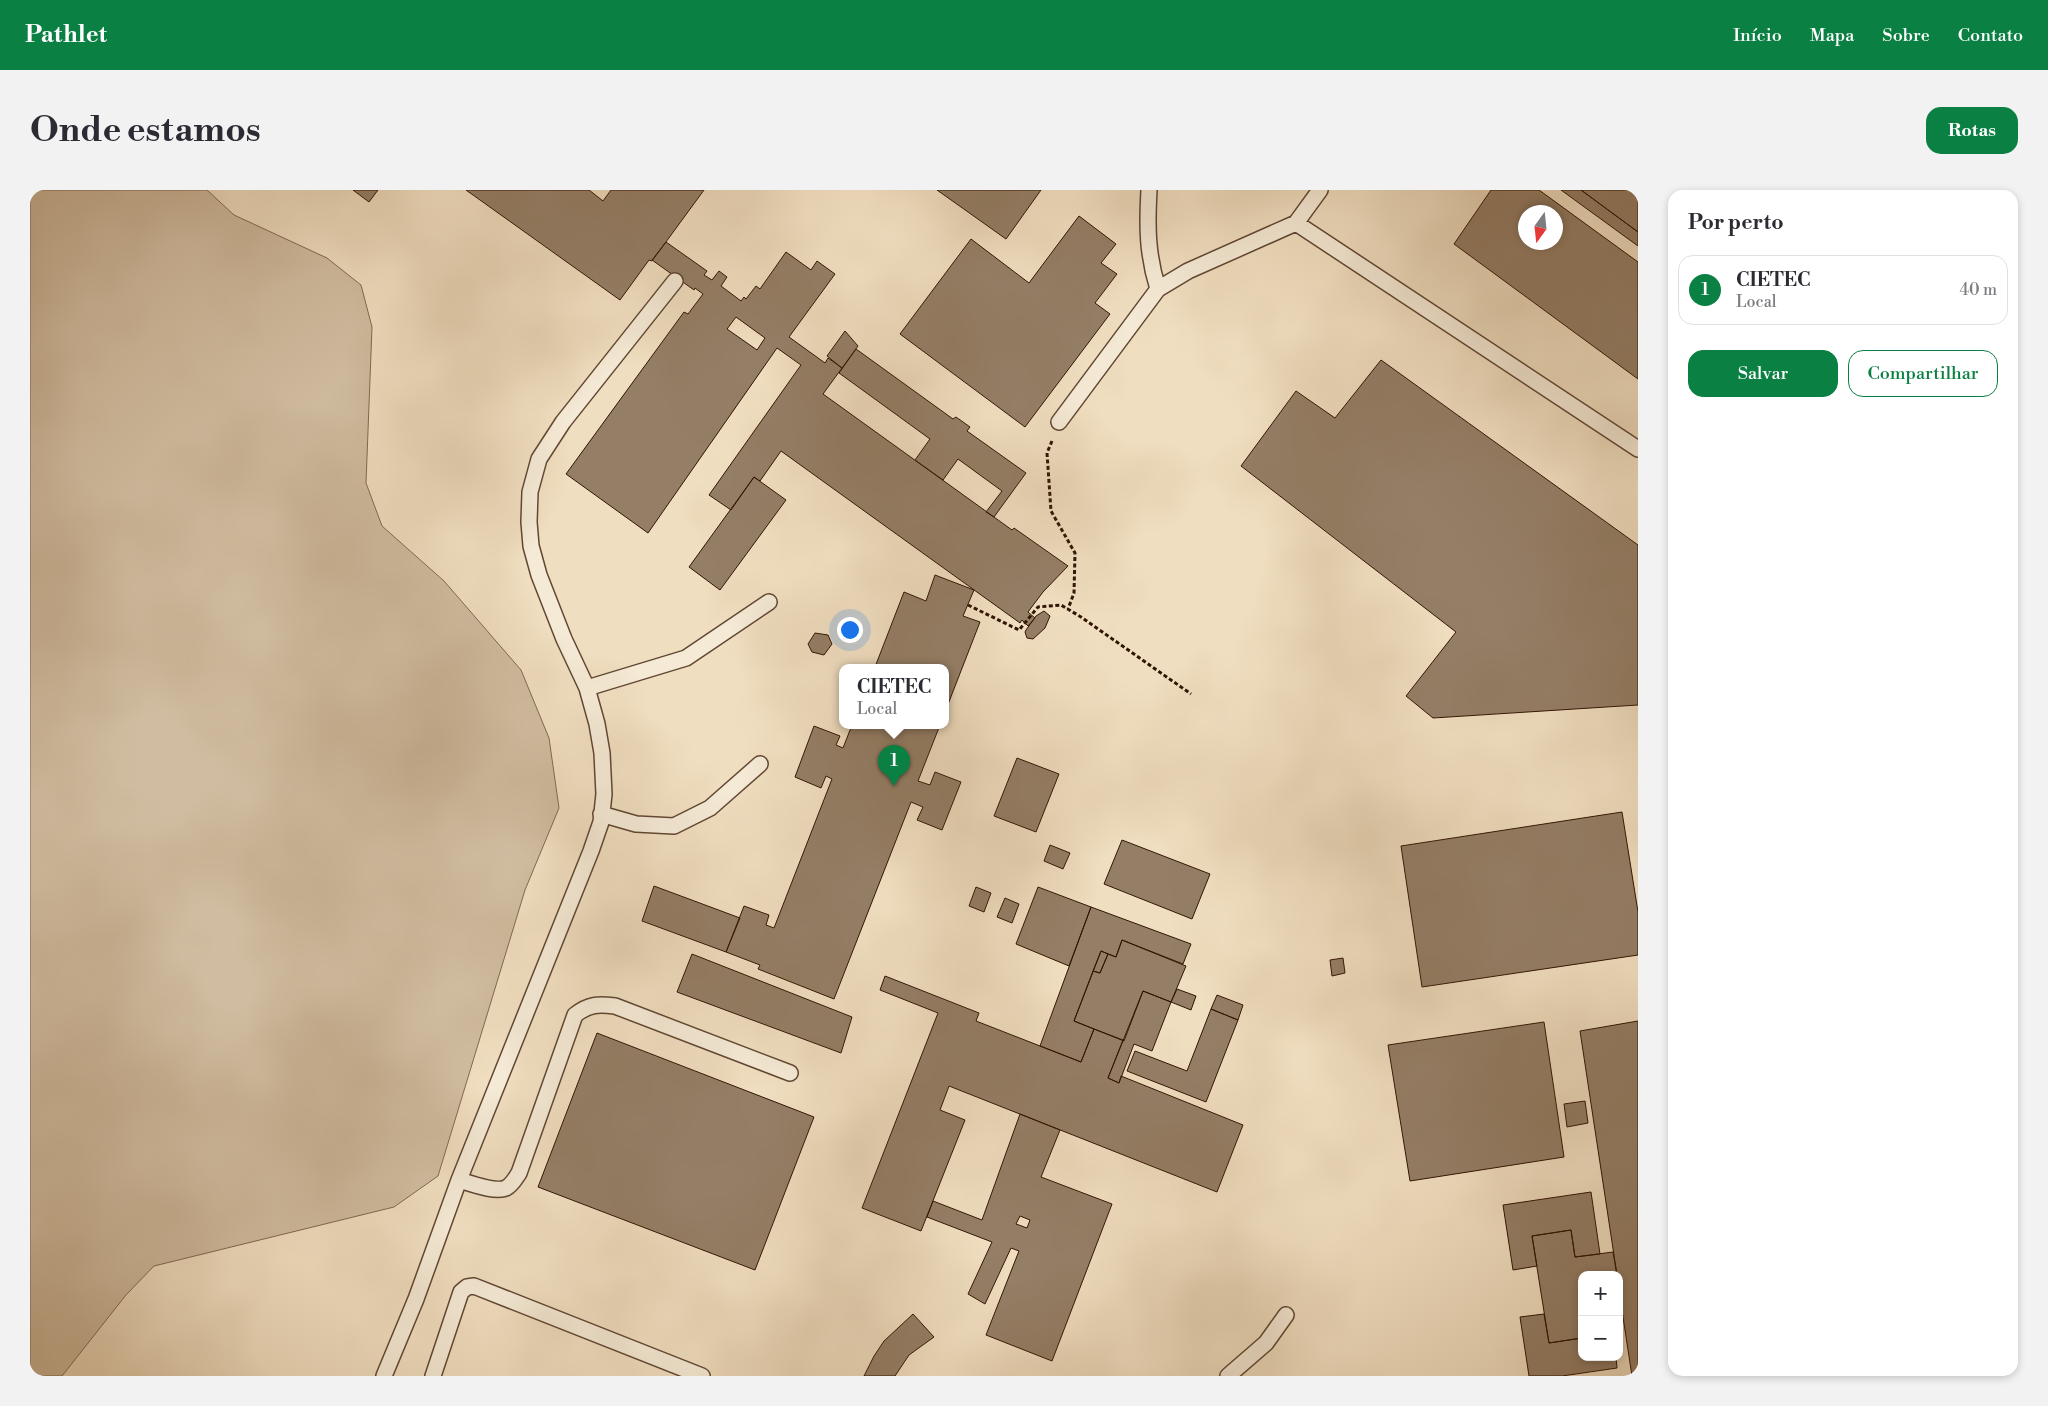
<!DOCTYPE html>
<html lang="pt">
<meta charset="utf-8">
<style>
body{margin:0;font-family:"Libre Bodoni",serif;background:#f2f2f3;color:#2b2b33}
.controls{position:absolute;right:15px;bottom:15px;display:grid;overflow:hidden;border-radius:10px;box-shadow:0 2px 8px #0003}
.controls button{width:45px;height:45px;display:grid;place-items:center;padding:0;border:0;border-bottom:1px solid #e1e1e2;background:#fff;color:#2b2b33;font:25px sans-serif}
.compass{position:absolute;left:1488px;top:15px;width:45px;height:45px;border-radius:50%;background:#fff;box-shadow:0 2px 8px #0003;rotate:195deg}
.you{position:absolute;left:819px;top:439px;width:18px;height:18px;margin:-12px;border:4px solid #fff;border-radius:50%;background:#1a73e8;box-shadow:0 0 0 8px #1a73e833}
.badge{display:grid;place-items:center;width:32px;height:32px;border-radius:50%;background:#0b8043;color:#fff;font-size:16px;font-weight:700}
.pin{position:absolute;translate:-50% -41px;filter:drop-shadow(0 1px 2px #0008)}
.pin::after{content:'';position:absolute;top:26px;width:18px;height:15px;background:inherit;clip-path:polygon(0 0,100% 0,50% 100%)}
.popup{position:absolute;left:809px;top:474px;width:110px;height:65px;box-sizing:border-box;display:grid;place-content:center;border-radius:10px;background:#fff;filter:drop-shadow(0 1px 4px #0005);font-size:16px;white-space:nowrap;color:#7c7c81}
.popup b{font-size:19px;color:#2b2b33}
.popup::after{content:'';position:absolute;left:50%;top:100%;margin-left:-10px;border:10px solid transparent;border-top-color:#fff}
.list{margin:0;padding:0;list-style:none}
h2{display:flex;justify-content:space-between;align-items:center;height:65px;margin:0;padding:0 20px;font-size:21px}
h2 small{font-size:16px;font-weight:400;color:#7c7c81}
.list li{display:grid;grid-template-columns:32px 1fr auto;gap:15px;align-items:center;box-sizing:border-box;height:70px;margin:0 10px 10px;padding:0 10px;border:1px solid #e1e1e2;border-radius:15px}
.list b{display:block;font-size:19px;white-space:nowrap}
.list p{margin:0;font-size:16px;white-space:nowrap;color:#7c7c81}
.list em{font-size:16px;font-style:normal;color:#7c7c81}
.actions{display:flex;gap:10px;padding:15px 20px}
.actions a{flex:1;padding:11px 0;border:1px solid #0b8043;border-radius:15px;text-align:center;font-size:18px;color:#0b8043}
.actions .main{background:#0b8043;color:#fff}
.map{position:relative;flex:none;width:1608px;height:1186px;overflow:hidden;border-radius:15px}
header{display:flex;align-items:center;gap:30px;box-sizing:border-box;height:70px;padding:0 25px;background:#0b8043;color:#fff}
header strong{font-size:24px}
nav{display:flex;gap:28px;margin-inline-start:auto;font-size:18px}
.intro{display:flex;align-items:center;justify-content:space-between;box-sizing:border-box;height:120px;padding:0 30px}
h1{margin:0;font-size:35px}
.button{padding:12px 22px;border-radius:15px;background:#0b8043;color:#fff;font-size:18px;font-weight:700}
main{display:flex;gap:30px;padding:0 30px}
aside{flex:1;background:#fff;border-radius:15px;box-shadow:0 2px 8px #0003}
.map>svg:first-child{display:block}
</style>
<header>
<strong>Pathlet</strong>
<nav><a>Início</a><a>Mapa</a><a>Sobre</a><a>Contato</a></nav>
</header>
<div class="intro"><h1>Onde estamos</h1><a class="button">Rotas</a></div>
<main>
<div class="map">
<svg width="1608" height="1186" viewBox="0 0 1608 1186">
<rect width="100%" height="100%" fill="#f0dec0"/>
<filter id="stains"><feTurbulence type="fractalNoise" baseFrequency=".004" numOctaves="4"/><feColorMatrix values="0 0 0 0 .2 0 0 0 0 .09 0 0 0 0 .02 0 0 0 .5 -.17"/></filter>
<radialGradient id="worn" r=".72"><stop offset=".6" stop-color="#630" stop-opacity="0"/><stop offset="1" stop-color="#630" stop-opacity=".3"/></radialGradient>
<path fill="#d0bca0" stroke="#806852" d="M0 0H177L204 25 297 68 331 95 342 137 336 293 352 336 414 391 491 480 519 548 529 618 495 700 408 986 364 1017 124 1076 96 1105 32 1186H0Z"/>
<path fill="#947e66" stroke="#311504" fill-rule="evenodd" d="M323 0H348L339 12Z
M436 0H559L573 11 581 0H674L622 71 619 70 590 110Z
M907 0H1011L976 49Z
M1461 0H1509L1608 72V189L1424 54ZM1496 22H1526V52H1496Z
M1531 0H1551L1608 42V56Z
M1551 0H1608V42Z
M1049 26 1086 54 1071 73 1087 84 1065 113 1080 124 995 237 870 144 941 49 999 93Z
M636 52 677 81 674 85 682 90 689 81 697 87 691 96 711 111 714 107 716 109 726 96 730 99 756 62 781 80 787 71 805 84 759 147 795 173 798 168 812 178 793 204 982 340 984 338 1038 376 1013 402 998 422 1005 428 998 436 992 430 990 433 751 261 730 291 724 287 701 320 679 305 771 175 747 158 618 343 536 284 654 122 658 124 673 104 665 98 664 100 622 70ZM706 127 735 148 727 160 697 139Z
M815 141 828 156 812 178 797 166Z
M826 159 923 229 926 227 940 237 937 241 996 283 964 327 956 322 972 301 928 269 913 290 885 270 900 249 809 183Z
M1351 170 1608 355V515L1403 528 1376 506 1426 442 1211 276 1266 201 1305 228Z
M724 287 756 310 690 400 659 377Z
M905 385 944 400 933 426 950 432 915 522V477H845L874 402 896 411Z
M1014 421 1020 426 1015 438 1003 449 997 448 995 442 996 440 1006 426Z
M785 443 798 445 802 454 794 465 782 462 778 454Z
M822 535H910L888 591 900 595 905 582 931 592 912 640 887 630 893 617 881 612 804 809 728 779 730 775 696 762 714 716 739 725 736 735 744 738 802 589 796 586 791 598 765 587 784 536 810 546 806 555 813 558Z
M987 568 1029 584 1006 642 964 626Z
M1592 622 1608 722V765L1392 797 1371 656Z
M1092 650 1180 684 1162 729 1074 694Z
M1020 655 1040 663 1033 679 1014 671Z
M624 696 710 728 696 762 612 731Z
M946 697 961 703 954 722 939 716Z
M1008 697 1061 717 1039 776 986 754Z
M975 708 989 714 982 733 967 727Z
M1061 717 1161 754 1153 774 1092 750 1086 767 1071 761 1044 831 1064 839 1051 872 1010 856Z
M1092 750 1156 776 1141 812 1113 801 1094 851 1044 831 1063 781 1070 783 1078 764 1086 767Z
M1071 761 1078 764 1070 783 1063 781Z
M662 764 822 827 811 863 647 802Z
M1313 768 1315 783 1302 786 1300 770Z
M855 786 949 823 946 831 1051 872 1064 839 1093 850 1078 888 1089 893 1091 886 1213 935 1187 1002 919 896 910 920 935 930 891 1041 832 1018 908 823 850 800Z
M1147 799 1166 806 1161 820 1141 812Z
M1113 801 1141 812 1122 861 1104 854 1089 893 1078 888Z
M1187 805 1213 815 1208 830 1181 819Z
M1181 819 1208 830 1176 912 1097 881 1105 861 1157 881Z
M1608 831V1186H1602L1589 1101V1085H1587L1550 841Z
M1514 832 1534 967 1380 991 1358 855Z
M567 843 784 927 725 1080 508 997Z
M1555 911 1558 933 1537 937 1534 914Z
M990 924 1030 940 1011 987 1082 1014 1022 1171 956 1145 989 1061 981 1058 955 1114 938 1104 962 1052 897 1027 903 1011 952 1030ZM990 1026 1000 1030 997 1038 986 1034Z
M1561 1002 1570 1064 1545 1067 1541 1040 1502 1046 1507 1076 1483 1080 1473 1015Z
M1541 1040 1545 1067 1583 1062 1587 1085H1552V1148L1519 1153 1502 1046Z
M883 1124 904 1147 879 1165 865 1186H834L844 1166 854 1151Z
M1514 1124 1519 1153 1552 1148V1167H1586L1587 1178 1532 1186H1499L1490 1127Z"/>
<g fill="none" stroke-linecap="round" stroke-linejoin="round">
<defs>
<path id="service" d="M1119 0C1117 36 1117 64 1128 99
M1266 33 1608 259
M1029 232 1128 99 1158 81 1266 33 1290 0
M557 498 656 468 739 412
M571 624 606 634 644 636 680 618 730 574
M429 990C440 993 465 1003 476 998 482 995 485 989 489 983L545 825C559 814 568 814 585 816L760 883
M354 1186 386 1109 429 990 561 661 571 632 574 604 572 563 567 534 557 498 534 449 509 385 501 356 499 332 500 302 509 269 533 232 645 91
M403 1186 431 1102 437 1097 444 1096 672 1186
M1198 1186 1236 1153 1256 1125"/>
</defs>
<use href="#service" stroke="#614733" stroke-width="18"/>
<path stroke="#311504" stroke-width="3" stroke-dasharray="4 2.5" stroke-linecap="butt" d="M1022 251 1017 263 1021 321 1045 363 1044 403 1038 419
M938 415 989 440 1008 417 1031 415 1051 427 1161 504"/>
<use href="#service" stroke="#f5ead6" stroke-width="15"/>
</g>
<rect width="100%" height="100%" filter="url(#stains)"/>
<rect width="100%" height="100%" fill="url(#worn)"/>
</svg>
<div class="controls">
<button>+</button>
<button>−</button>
</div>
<svg class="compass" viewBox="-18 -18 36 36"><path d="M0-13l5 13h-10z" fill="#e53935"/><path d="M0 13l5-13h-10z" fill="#7c7c81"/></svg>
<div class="you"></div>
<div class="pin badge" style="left:864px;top:596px">1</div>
<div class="popup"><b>CIETEC</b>Local</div>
</div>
<aside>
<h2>Por perto<small></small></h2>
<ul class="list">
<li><span class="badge">1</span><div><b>CIETEC</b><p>Local</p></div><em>40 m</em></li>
</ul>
<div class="actions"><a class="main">Salvar</a><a>Compartilhar</a></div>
</aside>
</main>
